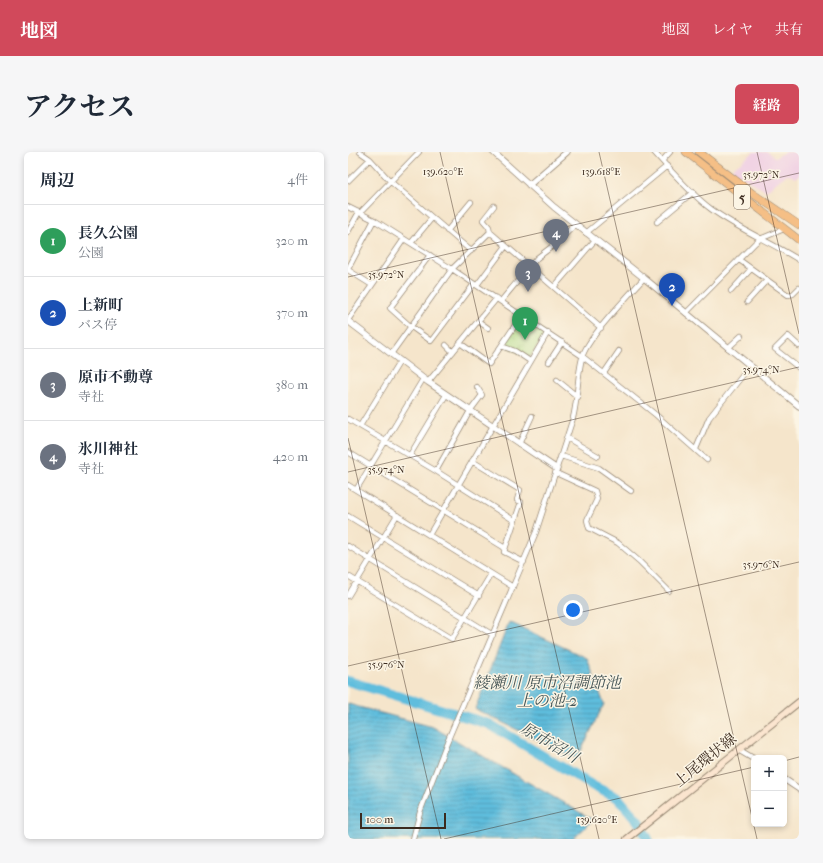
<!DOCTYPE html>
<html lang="ja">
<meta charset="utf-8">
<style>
body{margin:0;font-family:"IM FELL French Canon","Noto Serif JP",serif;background:#f6f6f7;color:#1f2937}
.controls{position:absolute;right:12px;bottom:12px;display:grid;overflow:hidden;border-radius:6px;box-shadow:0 2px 6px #0003}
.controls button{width:36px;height:36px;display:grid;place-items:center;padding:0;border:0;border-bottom:1px solid #e0e1e3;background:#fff;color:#1f2937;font:20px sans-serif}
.scale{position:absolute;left:12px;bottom:10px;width:86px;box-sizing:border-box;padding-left:4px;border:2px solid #3b2a1e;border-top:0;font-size:11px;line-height:14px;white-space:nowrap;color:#3b2a1e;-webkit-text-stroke:3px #fcf5e5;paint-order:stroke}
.you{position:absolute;left:225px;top:458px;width:14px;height:14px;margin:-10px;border:3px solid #fff;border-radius:50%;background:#1a73e8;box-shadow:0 0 0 6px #1a73e833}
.badge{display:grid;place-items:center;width:26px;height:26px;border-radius:50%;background:#d1495b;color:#fff;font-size:13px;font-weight:700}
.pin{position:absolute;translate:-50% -33px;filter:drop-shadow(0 1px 2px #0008)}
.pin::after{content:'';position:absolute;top:21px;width:14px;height:12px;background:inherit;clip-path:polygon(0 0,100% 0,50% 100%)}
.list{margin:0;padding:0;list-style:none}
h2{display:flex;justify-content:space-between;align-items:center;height:52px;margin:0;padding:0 16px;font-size:17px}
h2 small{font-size:13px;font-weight:400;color:#747a83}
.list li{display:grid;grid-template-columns:26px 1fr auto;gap:12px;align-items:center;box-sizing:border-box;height:72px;padding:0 16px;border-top:1px solid #e0e1e3}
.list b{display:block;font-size:15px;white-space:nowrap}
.list p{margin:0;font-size:13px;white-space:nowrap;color:#747a83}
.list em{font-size:13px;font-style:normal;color:#747a83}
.map{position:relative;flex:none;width:451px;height:687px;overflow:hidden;border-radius:6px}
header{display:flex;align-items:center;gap:24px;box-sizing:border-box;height:56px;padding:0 20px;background:#d1495b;color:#fff}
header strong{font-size:19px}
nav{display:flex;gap:22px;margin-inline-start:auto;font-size:14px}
.intro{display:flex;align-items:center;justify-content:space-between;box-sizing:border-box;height:96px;padding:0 24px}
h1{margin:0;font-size:28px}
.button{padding:10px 18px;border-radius:6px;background:#d1495b;color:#fff;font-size:14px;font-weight:700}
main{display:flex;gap:24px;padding:0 24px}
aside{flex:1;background:#fff;border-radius:6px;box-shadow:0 2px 6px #0003}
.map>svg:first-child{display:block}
</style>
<header>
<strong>地図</strong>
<nav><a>地図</a><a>レイヤ</a><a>共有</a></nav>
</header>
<div class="intro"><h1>アクセス</h1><a class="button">経路</a></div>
<main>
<aside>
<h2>周辺<small>4件</small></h2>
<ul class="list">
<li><span class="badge" style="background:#2e9e5b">1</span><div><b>長久公園</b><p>公園</p></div><em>320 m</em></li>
<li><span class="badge" style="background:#1a4fb4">2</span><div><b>上新町</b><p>バス停</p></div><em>370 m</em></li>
<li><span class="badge" style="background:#6b7280">3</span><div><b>原市不動尊</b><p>寺社</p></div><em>380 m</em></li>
<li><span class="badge" style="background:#6b7280">4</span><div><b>氷川神社</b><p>寺社</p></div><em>420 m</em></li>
</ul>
</aside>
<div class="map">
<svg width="451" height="687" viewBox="0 0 451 687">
<defs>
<pattern id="park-crowns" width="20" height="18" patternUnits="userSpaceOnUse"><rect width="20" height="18" fill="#aed985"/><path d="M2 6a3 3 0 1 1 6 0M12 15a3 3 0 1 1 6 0" fill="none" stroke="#97ba72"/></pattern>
<pattern id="water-rules" width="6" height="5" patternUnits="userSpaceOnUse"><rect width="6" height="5" fill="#5fbddd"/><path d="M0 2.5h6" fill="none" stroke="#509ab3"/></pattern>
</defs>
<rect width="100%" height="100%" fill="#fcf5e5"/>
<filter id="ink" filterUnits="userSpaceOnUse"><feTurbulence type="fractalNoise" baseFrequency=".025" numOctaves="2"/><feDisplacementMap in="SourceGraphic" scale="8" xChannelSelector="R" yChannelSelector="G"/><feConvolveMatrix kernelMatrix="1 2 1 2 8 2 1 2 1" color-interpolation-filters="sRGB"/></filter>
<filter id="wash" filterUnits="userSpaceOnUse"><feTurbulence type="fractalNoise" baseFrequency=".012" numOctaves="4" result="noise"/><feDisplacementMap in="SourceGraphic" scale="16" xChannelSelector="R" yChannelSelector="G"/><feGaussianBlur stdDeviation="0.9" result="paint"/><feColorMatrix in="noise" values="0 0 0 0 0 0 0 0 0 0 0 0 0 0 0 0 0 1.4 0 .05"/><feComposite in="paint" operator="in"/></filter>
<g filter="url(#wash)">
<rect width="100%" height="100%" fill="#f5e5cb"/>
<path fill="#f0d0e4" d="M406 0H420L427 6 436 0H451V23L448 26 439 22 418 39 382 18Z"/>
<path fill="url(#park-crowns)" stroke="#748252" d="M175 167 197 181V183L182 205H179L158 194 157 192 173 168Z"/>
<path fill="url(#water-rules)" stroke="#4d747e" d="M161 470 239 506 256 552 229 607 127 557Z
M0 552 85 575 245 668 225 687H0Z"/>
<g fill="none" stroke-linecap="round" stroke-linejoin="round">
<path stroke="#5fbddd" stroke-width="10" d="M0 529 141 572 247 635 270 646 290 669 300 687"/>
</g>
</g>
<g filter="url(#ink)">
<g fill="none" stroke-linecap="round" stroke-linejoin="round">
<defs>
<path id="minor" d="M12 0 22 7 43 30 123 99
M306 0C322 18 344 43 363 57 390 77 423 90 451 108
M314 9 322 0
M0 29 22 7
M0 55 26 68 104 117 234 204 308 263 359 308
M12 61 71 0
M309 70 345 40
M99 79 123 50
M0 80 11 60
M142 80 141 75 135 68 146 54
M238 81 319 14
M63 91 84 66
M82 103 42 156 62 174 83 189 126 132
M390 107 440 143 445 142 451 136
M0 117 26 68
M0 118 24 133
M129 133 158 94
M206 135 247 88
M383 139 403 117
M153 149 189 106 206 93 227 73
M399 150 419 128
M338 161 407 91 412 87 436 77
M0 168 56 87
M130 169 140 176
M112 191 141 212 174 163
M98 193 105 200
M153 194 167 199 182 209
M451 194 440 184 427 197 451 216
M380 196 393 184
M43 202 104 117 142 80 253 176
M201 210 214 190
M256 221 271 199
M209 228 230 245
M80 230 149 146
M0 267 88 319 167 369
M12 274 52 209
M219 286 250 304
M171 292 184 264
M348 297 361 266 402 214
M0 300 157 396
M62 303 98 243
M213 304 251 316 283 339
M124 309 172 338 169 348 173 350 156 400 176 410
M88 319 122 259 134 243 129 235
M208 321 247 339 249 347 239 368 241 376 270 391 291 409 321 439
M0 333 165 435
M8 338 75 227
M0 364 131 444
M81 383 200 180
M0 394 145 483
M0 424 104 487 143 422
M0 444 49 363
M65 687 72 660 99 590 188 380 225 266C230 246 229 225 234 206 238 187 282 142 296 126"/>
<path id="tertiary" d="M145 0 206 55 296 126 451 254
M181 33 219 0
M0 169 80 230 209 317
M391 598 406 607
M436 627 451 637"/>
<path id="secondary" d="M279 687 451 550"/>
<path id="primary" d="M338 0 451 88
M351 0 404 41 451 73"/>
</defs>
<use href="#minor" stroke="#988874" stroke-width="6"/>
<use href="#tertiary" stroke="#988874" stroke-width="7"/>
<use href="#secondary" stroke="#988874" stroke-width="8"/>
<use href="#primary" stroke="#988874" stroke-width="8"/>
<use href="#minor" stroke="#fff" stroke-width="4.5"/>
<use href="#tertiary" stroke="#fff" stroke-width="5.5"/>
<use href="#secondary" stroke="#fbe5cf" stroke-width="6"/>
<use href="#primary" stroke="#f5bf86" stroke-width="7"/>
</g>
</g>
<path fill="none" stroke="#3b2a1e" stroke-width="1" stroke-opacity="0.45" d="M92 0 251 687M251 0 409 687M409 0 451 182M0 125 451 21M0 286 93 687M0 320 451 215M0 514 451 410M436 609 451 605M96 687 406 615"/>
<g text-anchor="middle" stroke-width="3" stroke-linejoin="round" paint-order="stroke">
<rect fill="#fcf5e5" stroke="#75675a" stroke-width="1" x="386" y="33" width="16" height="24" rx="3"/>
<g font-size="14" font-weight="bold" fill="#3b2a1e">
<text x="394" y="50">5</text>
</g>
<g font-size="15" fill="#3b2a1e" stroke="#fcf5e5">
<text transform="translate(357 608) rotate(-39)" y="5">上尾環状線</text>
</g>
<g font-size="16" font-style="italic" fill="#465657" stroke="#fcf5e5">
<text x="199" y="536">綾瀬川 原市沼調節池<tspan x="199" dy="18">上の池-2</tspan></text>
<text transform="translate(202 590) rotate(30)" y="6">原市沼川</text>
</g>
</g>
<g font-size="10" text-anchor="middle" fill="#3b2a1e" stroke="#fcf5e5" stroke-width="3" stroke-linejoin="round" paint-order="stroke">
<text x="95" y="23">139.620°E</text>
<text x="253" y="23">139.618°E</text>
<text x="413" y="26">35.972°N</text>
<text x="38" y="126">35.972°N</text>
<text x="413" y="221">35.974°N</text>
<text x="38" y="321">35.974°N</text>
<text x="413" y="416">35.976°N</text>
<text x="38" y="516">35.976°N</text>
<text x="249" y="671">139.620°E</text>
</g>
</svg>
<div class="controls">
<button>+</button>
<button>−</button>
</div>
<div class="scale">100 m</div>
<div class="you"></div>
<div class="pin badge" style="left:177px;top:188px;background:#2e9e5b">1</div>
<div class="pin badge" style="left:324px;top:154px;background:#1a4fb4">2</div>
<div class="pin badge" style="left:180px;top:140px;background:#6b7280">3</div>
<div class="pin badge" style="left:208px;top:100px;background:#6b7280">4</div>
</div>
</main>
